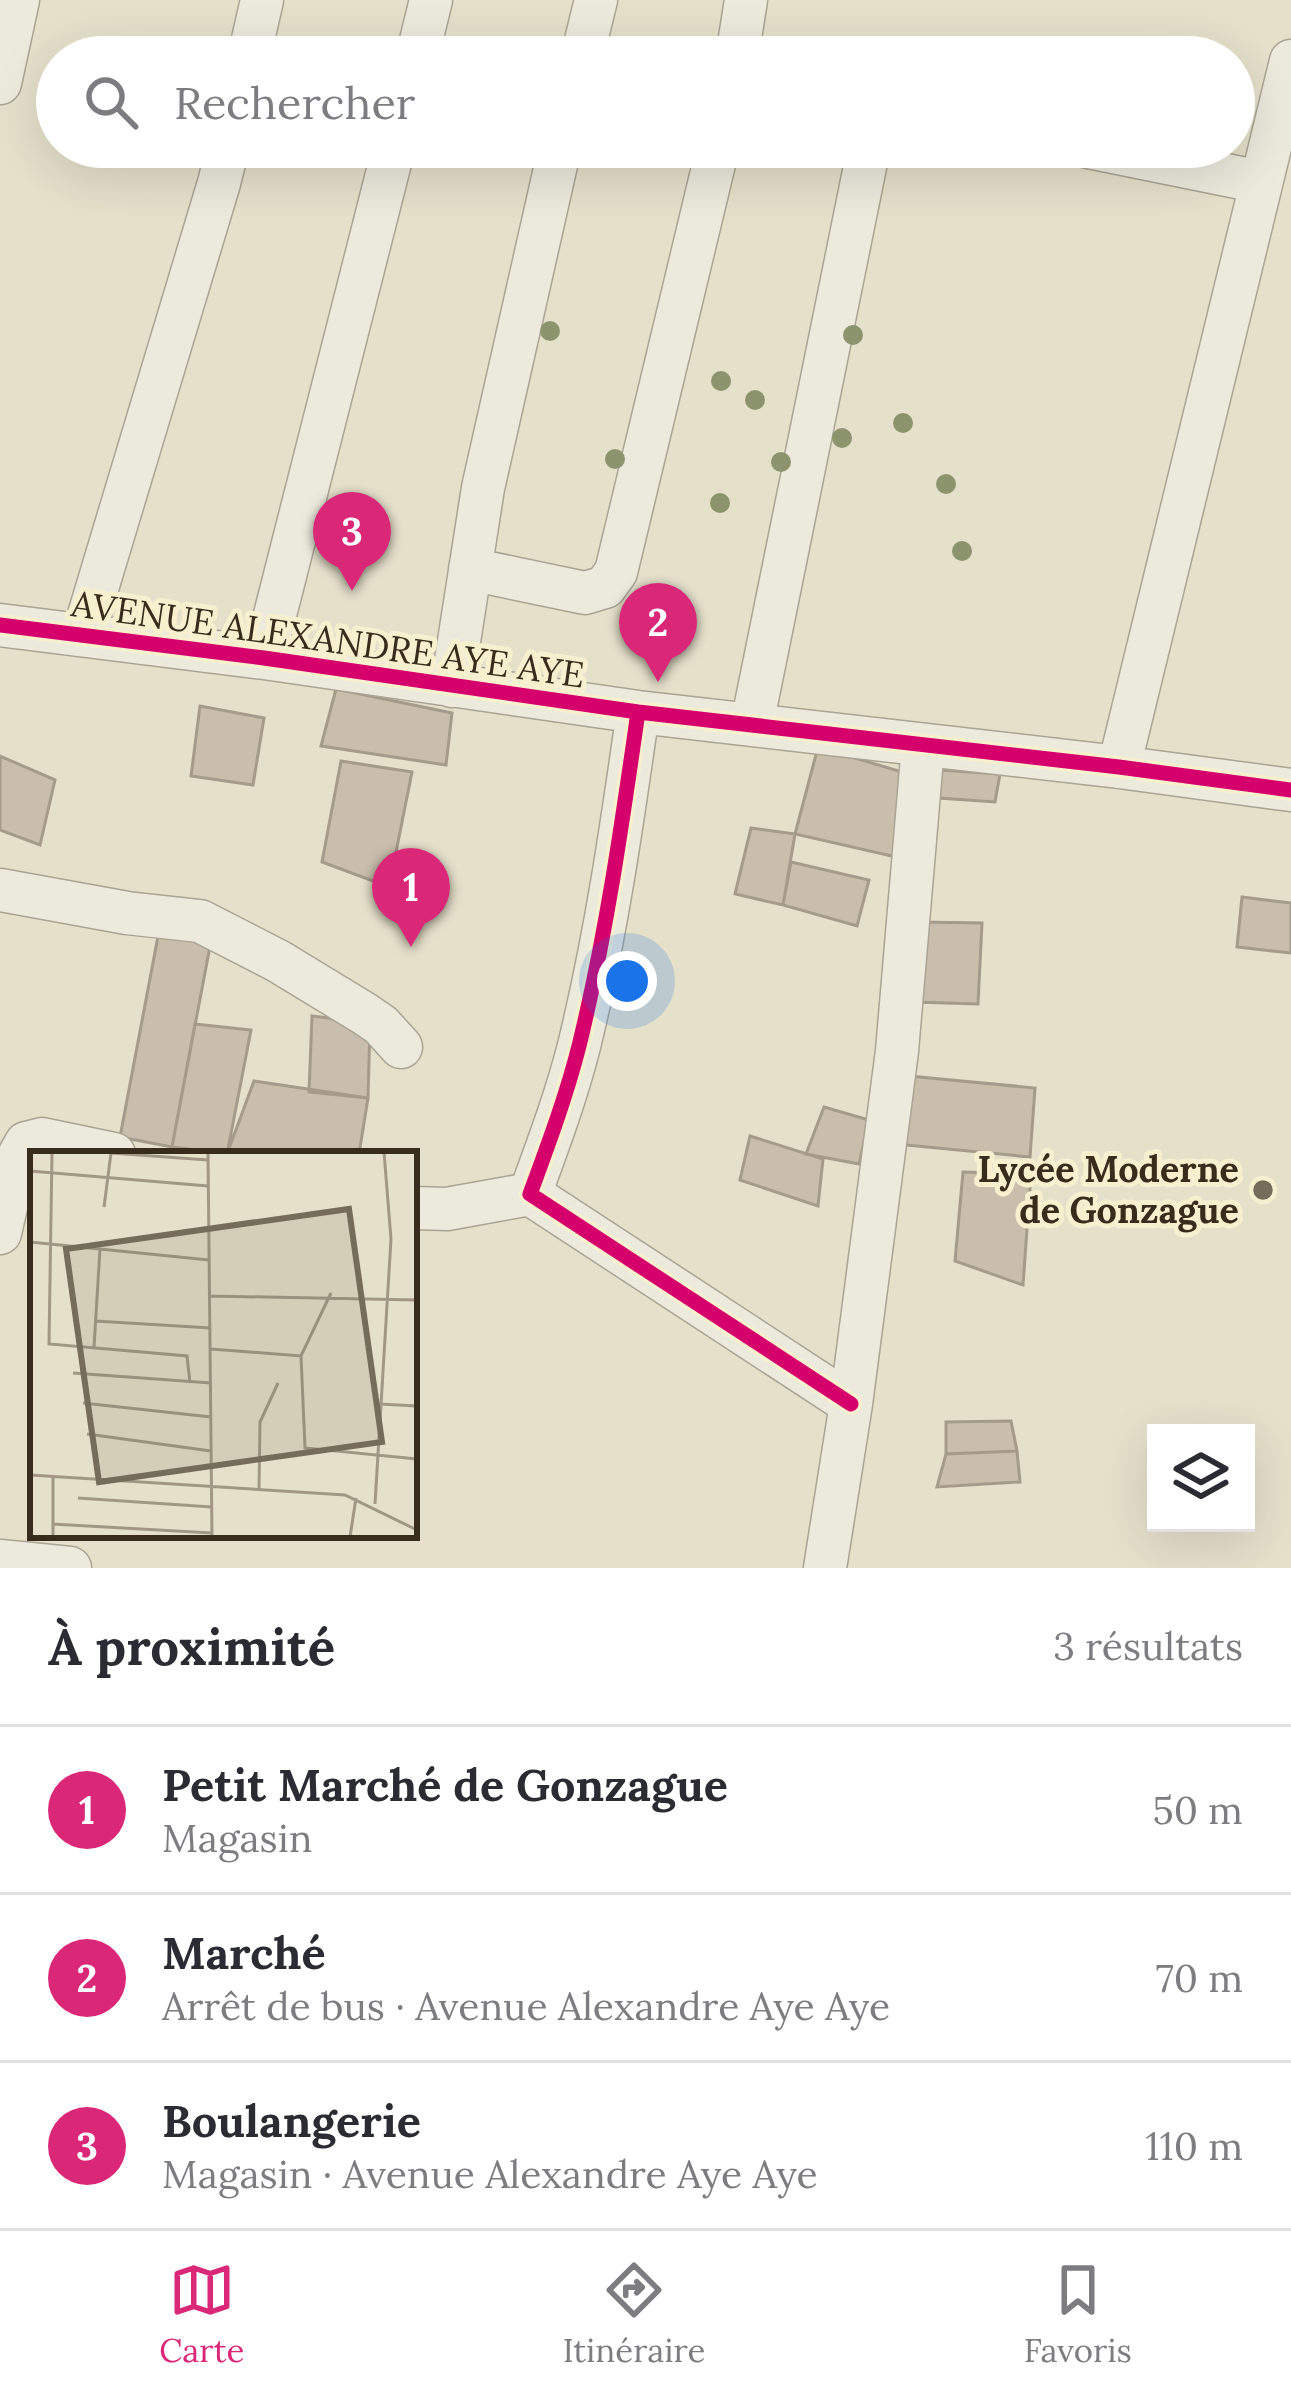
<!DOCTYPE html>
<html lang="fr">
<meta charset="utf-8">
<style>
body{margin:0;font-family:Lora,serif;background:#f2f2f3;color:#2b2b33}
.controls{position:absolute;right:36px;bottom:36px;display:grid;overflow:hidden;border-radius:0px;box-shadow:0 12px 48px #0002}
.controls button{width:108px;height:108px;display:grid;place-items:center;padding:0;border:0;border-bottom:3px solid #e1e1e2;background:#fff;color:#2b2b33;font:60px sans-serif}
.you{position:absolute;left:627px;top:981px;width:42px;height:42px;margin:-30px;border:9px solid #fff;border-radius:50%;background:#1a73e8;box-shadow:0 0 0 18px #1a73e833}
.badge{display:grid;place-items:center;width:78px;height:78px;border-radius:50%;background:#db2777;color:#fff;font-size:39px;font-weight:700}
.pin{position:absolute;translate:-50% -99px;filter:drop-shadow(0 3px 6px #0008)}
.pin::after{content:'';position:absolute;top:63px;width:42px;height:36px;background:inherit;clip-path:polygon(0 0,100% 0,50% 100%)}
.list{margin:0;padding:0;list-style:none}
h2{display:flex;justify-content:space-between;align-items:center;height:156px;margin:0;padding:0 48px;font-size:51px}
h2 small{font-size:39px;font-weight:400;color:#7c7c81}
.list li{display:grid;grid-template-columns:78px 1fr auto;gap:36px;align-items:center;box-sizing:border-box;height:168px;padding:0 48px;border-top:3px solid #e1e1e2}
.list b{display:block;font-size:45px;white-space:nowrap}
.list p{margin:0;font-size:39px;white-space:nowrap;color:#7c7c81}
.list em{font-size:39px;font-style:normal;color:#7c7c81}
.icon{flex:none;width:66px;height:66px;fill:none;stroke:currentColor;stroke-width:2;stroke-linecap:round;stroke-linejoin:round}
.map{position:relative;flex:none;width:1291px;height:1568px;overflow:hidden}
.search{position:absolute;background:#fff;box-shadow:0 12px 48px #0002;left:36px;right:36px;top:36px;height:132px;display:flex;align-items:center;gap:30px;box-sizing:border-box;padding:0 42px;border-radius:66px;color:#7c7c81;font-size:45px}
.sheet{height:660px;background:#fff}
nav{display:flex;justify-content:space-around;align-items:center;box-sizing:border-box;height:168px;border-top:3px solid #e1e1e2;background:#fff;font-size:33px;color:#7c7c81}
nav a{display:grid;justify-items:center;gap:6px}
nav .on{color:#db2777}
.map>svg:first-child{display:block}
</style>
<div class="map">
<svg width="1291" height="1568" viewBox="0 0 1291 1568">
<rect width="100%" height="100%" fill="#e5e0ca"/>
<path fill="#c9beab" stroke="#a59b8a" stroke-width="3" d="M336 689 452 713 446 765 321 746Z
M200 706 264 718 253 785 191 776Z
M818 747 909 774 900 858 795 834Z
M0 756 55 780 40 845 0 830Z
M341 761 412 772 389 887 322 862Z
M940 770 1000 774 995 802 939 798Z
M751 828 795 834 783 905 735 894Z
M791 862 869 880 857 926 783 905Z
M1242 897 1291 903V953L1237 947Z
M918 922 982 923 978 1004 913 1002Z
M159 931 211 941 172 1147 120 1137Z
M312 1016 370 1023 368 1098 309 1092Z
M195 1024 251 1030 227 1154 172 1147Z
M909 1076 1035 1088 1030 1157 895 1144Z
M254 1081 368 1098 359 1154H227Z
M824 1107 869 1120 859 1164 806 1154Z
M750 1136 823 1159 818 1206 740 1180Z
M963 1172 1031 1174 1023 1285 955 1261Z
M1011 1421 1017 1451 946 1454V1422Z
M1017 1451 1020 1482 937 1487 946 1454Z"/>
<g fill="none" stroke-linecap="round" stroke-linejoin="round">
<defs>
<path id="minor" d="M249 57 262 0
M417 57 431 0
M582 57 596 0
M737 57 746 0
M0 83 18 0
M1088 147 1261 182
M470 569 585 593 605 587 616 572 718 147
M0 625 264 658 638 712 1119 767 1291 790
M83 635 219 183 228 147
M264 658 394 147
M452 686 483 488 560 147
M638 712C622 824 606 936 579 1046 566 1097 548 1145 530 1194L851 1404
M752 724 869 147
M1119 767 1291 61
M0 890 127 913 200 921 278 961 365 1014 381 1025 401 1047
M414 1208 447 1209 530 1194
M0 1233 17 1159 26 1143 42 1139 114 1154
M0 1561 70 1568
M825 1568 851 1404 897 1051 923 746"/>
</defs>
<use href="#minor" stroke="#aaa494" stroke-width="45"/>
<use href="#minor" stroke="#ece9dd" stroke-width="42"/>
<defs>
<path id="cycleway" d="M0 625 264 658 638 712 1119 767 1291 790
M638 712C622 824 606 936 579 1046 566 1097 548 1145 530 1194L851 1404"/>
</defs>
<use href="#cycleway" stroke="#f7f0cf" stroke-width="22"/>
<use href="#cycleway" stroke="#d6006c" stroke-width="15"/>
</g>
<g fill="#8c946e">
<circle cx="550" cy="331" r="10"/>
<circle cx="853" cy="335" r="10"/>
<circle cx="721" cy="381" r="10"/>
<circle cx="755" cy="400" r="10"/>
<circle cx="903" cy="423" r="10"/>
<circle cx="842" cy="438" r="10"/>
<circle cx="615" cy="459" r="10"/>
<circle cx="781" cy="462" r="10"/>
<circle cx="946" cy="484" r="10"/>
<circle cx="720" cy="503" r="10"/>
<circle cx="962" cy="551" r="10"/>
</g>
<circle fill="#756c59" stroke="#f7f0cf" stroke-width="4.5" cx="1263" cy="1190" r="12"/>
<g text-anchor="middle" stroke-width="10" stroke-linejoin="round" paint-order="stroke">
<g font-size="36" fill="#382d1c" stroke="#f7f0cf">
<text transform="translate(328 639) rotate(8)" y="13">AVENUE ALEXANDRE AYE AYE</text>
</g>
<g font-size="36" font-weight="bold" fill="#382d1c" stroke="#f7f0cf" text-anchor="end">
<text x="1239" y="1182">Lycée Moderne<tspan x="1239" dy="41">de Gonzague</tspan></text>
</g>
</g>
<g transform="translate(30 1151)">
<rect width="387" height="387" fill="#e5e0ca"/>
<path fill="none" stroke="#a09884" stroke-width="3" d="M22 1 19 193 157 205 160 232M178 1 182 386M81 2 178 9M0 20 178 35M74 56 81 2M0 91 179 109M180 145 387 149M65 170 181 177M64 196 70 98M181 198 271 205 301 142M271 205 275 297 387 308M43 222 181 232M53 252 181 266M349 253 387 255M57 283 181 300M0 324 315 344 387 379M229 338 230 271 248 232M48 347 182 356M345 353 361 88 354 1M22 373 182 382M23 386V324M320 386 326 347"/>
<path fill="#756c59" fill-opacity="0.15" stroke="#756c59" stroke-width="6" d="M319 58 352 291 69 331 36 98Z"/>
<rect width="387" height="387" fill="none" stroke="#382d1c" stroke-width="6"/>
</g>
</svg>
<div class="controls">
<button><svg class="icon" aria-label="layers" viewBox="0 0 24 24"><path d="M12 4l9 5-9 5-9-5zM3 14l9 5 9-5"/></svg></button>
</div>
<div class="you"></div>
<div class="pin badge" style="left:411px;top:947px">1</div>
<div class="pin badge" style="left:658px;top:682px">2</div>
<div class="pin badge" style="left:352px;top:591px">3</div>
<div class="search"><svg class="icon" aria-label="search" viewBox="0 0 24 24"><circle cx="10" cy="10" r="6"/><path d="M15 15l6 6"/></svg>Rechercher</div>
</div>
<section class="sheet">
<h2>À proximité<small>3 résultats</small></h2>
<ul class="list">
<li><span class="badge">1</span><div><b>Petit Marché de Gonzague</b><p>Magasin</p></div><em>50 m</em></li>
<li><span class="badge">2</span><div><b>Marché</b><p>Arrêt de bus · Avenue Alexandre Aye Aye</p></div><em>70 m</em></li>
<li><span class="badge">3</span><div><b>Boulangerie</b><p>Magasin · Avenue Alexandre Aye Aye</p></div><em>110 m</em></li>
</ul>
</section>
<nav>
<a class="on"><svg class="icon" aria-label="map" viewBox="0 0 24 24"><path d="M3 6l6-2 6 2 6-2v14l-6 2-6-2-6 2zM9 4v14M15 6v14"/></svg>Carte</a>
<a><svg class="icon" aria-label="directions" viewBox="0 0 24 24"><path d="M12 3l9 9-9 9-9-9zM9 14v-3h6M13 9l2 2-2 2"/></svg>Itinéraire</a>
<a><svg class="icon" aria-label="saved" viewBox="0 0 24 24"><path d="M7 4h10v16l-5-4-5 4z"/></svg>Favoris</a>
</nav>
